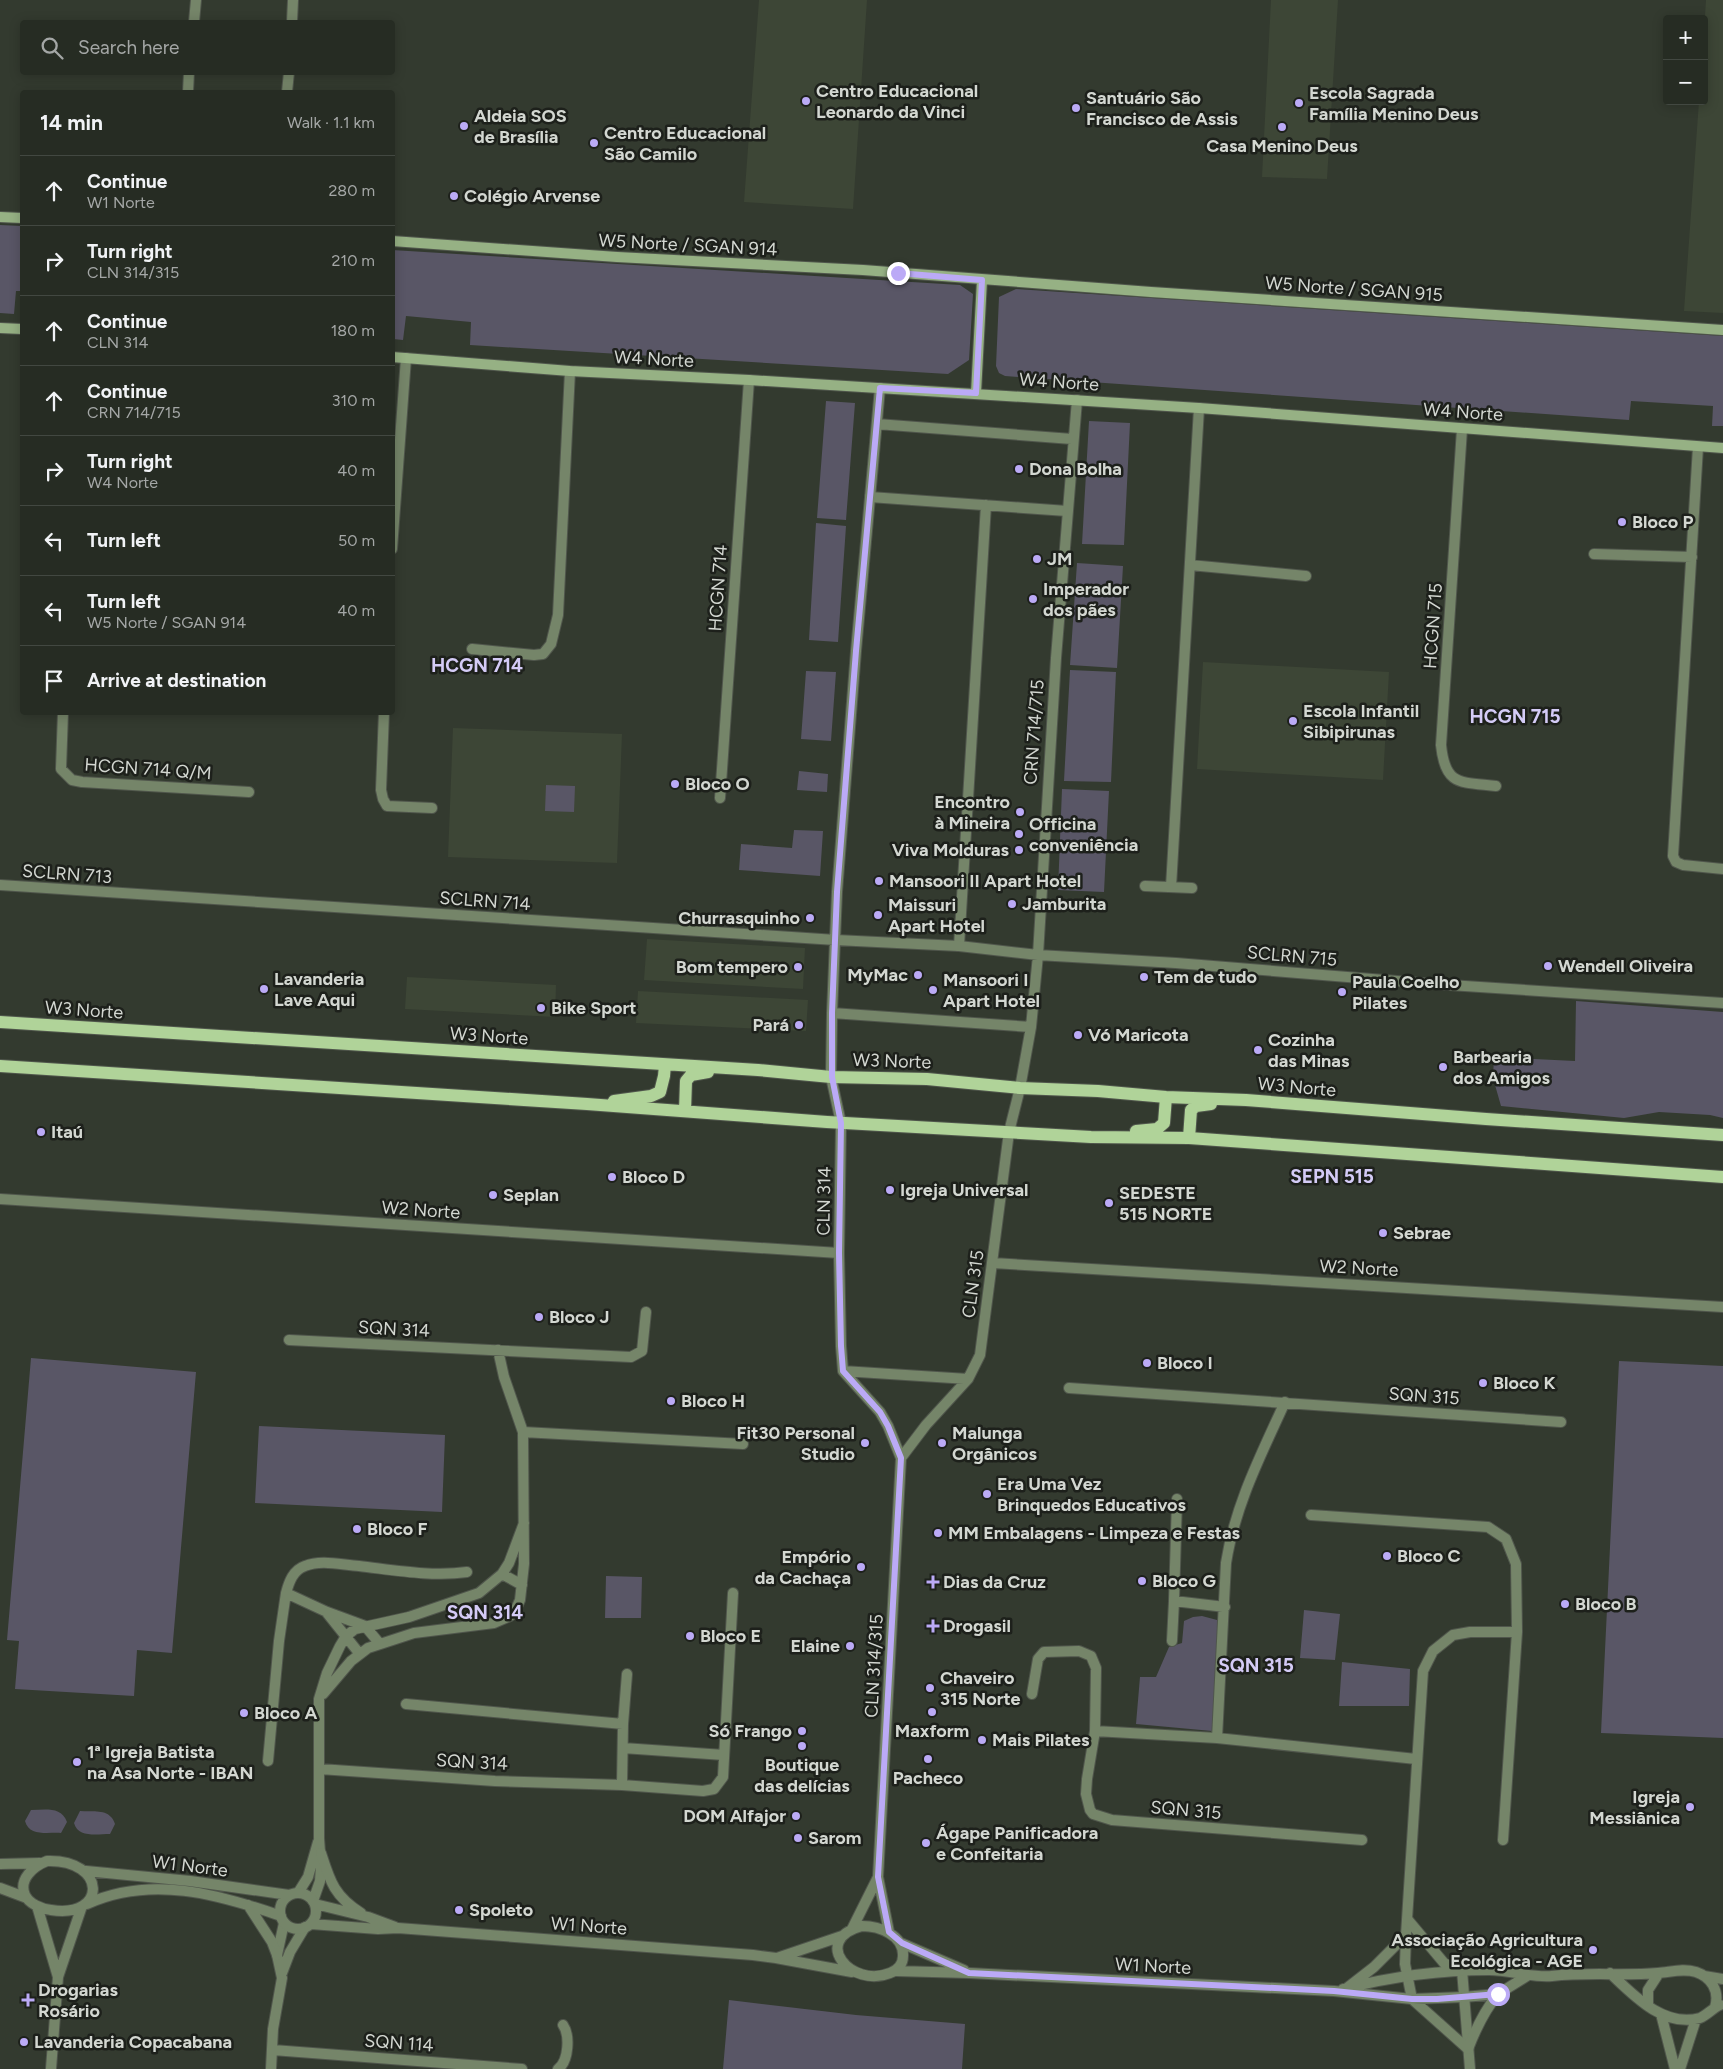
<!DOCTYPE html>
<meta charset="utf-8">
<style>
body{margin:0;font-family:Figtree,sans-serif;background:#2e342b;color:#f1f3f6}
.controls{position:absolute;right:15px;top:15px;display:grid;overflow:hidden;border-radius:5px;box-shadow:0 2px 12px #0003}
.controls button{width:45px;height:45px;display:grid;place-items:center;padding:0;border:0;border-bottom:1px solid #424841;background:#262c23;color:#f1f3f6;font:25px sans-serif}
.stop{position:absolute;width:15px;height:15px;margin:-11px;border:4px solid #bbaaf6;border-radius:50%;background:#fff}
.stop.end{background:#bbaaf6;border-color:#fff;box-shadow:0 1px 5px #0008}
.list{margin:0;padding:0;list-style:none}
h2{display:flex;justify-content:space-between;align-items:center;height:65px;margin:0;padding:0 20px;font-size:21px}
h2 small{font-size:16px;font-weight:400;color:#a4a7a6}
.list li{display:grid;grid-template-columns:32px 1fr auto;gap:15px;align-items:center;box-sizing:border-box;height:70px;padding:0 20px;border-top:1px solid #424841}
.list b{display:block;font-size:19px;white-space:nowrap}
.list p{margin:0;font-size:16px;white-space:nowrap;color:#a4a7a6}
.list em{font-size:16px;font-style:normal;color:#a4a7a6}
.icon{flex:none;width:28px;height:28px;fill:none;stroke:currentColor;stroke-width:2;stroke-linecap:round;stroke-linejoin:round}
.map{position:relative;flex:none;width:1723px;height:2069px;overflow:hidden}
.search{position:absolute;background:#262c23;box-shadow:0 2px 12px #0003;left:20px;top:20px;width:375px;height:55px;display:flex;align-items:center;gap:12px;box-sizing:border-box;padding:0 18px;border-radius:5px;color:#a4a7a6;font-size:19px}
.panel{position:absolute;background:#262c23;box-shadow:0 2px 12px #0003;left:20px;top:90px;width:375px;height:625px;border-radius:5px}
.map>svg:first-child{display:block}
</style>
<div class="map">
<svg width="1723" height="2069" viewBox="0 0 1723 2069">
<rect width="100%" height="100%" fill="#333a2f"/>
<path fill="#3d4636" d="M759 0H867L853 209 744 202Z
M1271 0H1338L1327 179 1262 177Z
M1706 0H1723V313L1684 311 1699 101H1704V31Z
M1203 662 1389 672 1383 780 1197 769Z
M453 728 622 734 617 863 448 857Z
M647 939 805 948 803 989 644 980Z
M407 977 556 985 555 1017 405 1009Z
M638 991 808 1000 806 1031 636 1023Z"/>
<path fill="#595666" d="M0 225 22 226V291H16L14 314 0 313Z
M392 250 960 285 973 294 969 360 948 374 470 345 471 322 406 316 403 340 393 339Z
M1016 289 1723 336V426H1712L1713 406 1631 401 1629 420 1005 376 999 373 996 366 999 297Z
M826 401 855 403 846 520 817 518Z
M1089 421 1130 423 1124 545 1082 544Z
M816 523 846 526 838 642 809 640Z
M1077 563 1123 566 1117 668 1070 665Z
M1070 670 1116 672 1111 782 1064 781Z
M806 671 836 672 831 741 801 739Z
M799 771 828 774 827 792 797 790Z
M546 785 575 786 574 812 545 811Z
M1062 789 1109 791 1104 892 1058 890Z
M794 830 823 831 820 876 739 870 741 844 792 848Z
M1576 1001 1723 1012V1118L1710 1115 1659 1112 1624 1118 1501 1106 1493 1078 1494 1057 1575 1061Z
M31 1358 196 1372 172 1653 137 1650 134 1696 15 1689 19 1641 7 1640Z
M1619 1361 1723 1366V1738L1601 1733Z
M259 1426 445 1435 442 1512 255 1503Z
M606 1576 642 1577 641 1618H605Z
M1304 1610 1340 1614 1335 1660 1300 1658Z
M1202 1616 1217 1620 1221 1624 1212 1731 1136 1724 1140 1677H1156L1169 1647 1182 1643 1184 1621 1193 1617Z
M1342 1662 1410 1669 1409 1706H1339Z
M31 1810C45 1810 61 1806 67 1822L61 1833C48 1832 29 1837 25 1821Z
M80 1811C94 1812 110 1808 115 1824L110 1834C97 1834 78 1838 74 1823Z
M729 2000 856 2015 965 2024 962 2069H723Z"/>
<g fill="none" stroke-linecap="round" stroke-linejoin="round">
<defs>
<path id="minor" d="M194 22 196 0
M292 22 293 0
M188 92 189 72
M287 92 289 72
M1462 429 1441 745C1445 786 1460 782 1496 786
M1698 447 1673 856 1676 862 1683 865 1723 869
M870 497 1067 511
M392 549 406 358
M1594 554 1692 557
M1190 565 1306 576
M472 649 534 655 543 654 551 644 558 615 570 371
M63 712 61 769 72 780 82 782 249 792
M384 712 381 790 383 799 387 806 432 808
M720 798 749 380
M1145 886 1192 888
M1171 887 1199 408
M959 946 986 505
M289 1340 631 1357 642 1351 646 1312
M1069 1388 1561 1422
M523 1432 743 1444
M1311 1515 1488 1527 1506 1539 1516 1564 1517 1632 1503 1840
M502 1574 522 1585
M1174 1601 1177 1499
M327 1613 359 1653
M1172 1641 1174 1601 1225 1607
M380 1644 365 1626 327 1612 286 1593C289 1582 293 1570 305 1566 321 1559 342 1565 359 1566 394 1570 432 1577 467 1572
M323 1694 351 1661 368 1648 414 1633 494 1623 510 1616 515 1611 520 1600 524 1564 523 1432 504 1377 498 1350
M1032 1694 1038 1659 1044 1652 1079 1651 1091 1656 1096 1668 1095 1731 1087 1779 1086 1794 1090 1810 1093 1814 1112 1820 1362 1840
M406 1704 623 1724
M1095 1731 1217 1738 1416 1759
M1217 1738 1226 1563C1235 1505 1261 1455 1285 1402
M623 1748 724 1755
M268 1761 279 1641 286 1593
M320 1769 495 1781 622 1785 703 1791 714 1789 723 1777 733 1593
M622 1785 623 1724 627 1674
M298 1893 308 1877 318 1842
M313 1901 320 1881 321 1866 319 1838V1699L327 1673 340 1646 346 1636 355 1629 409 1617 479 1593 502 1574 509 1563 524 1523
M1462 1970 1470 2069
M282 1973 290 1952 305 1927
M1412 1999 1405 1964 1406 1935 1423 1671 1433 1651 1453 1635 1470 1632H1517
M273 2050 522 2069
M271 2069 273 2029 282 1978 277 1955 284 1923
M558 2069C569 2061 570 2035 563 2025"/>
<path id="tertiary" d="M880 388 856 651 837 892 832 1013 831 1077 841 1123 839 1253 841 1346 843 1371 880 1412 888 1426 901 1458 878 1877 889 1932
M877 424 1072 439
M0 885 836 940 959 946 1038 955 1176 963 1434 984 1723 1003
M832 1013 1031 1027
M0 1199 839 1253
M993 1263 1723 1307
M843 1371 968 1379
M901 1458 926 1425 968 1379 980 1355 1009 1132 1020 1088 1031 1027 1038 955 1056 658 1077 400
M321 1853C330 1881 334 1896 361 1913
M47 1861C107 1859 108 1919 51 1910 42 1909 29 1904 25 1895 18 1879 34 1866 47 1861Z
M0 1864 40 1863
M86 1871 190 1881 289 1895
M0 1888 27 1898
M280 1911a18 18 0 1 1 36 0a18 18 0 1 1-36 0Z
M87 1904C151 1875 218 1894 281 1916
M315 1904 368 1917 395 1927
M248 1905 272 1942 277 1955
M37 1906 58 1977
M1408 1920 1444 1963 1458 1969
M311 1924 378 1929 398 1928 753 1955 776 1958 852 1972
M862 1926C879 1926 904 1935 903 1956 903 1964 898 1970 890 1973 851 1989 810 1940 862 1926Z
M852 1929 878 1877
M901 1943 964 1970
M777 1958 842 1936
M896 1971 969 1973 1334 1991 1412 1999 1464 1997 1498 1994 1527 1976
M1610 1973C1634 1996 1664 2028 1700 2018 1707 2015 1713 2008 1720 2005
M1704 1976 1723 1979
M1347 1988 1374 1967 1406 1935
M1343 1989C1390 1977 1440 1970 1489 1970 1510 1970 1531 1978 1552 1976 1588 1972 1623 1976 1658 1973 1671 1972 1683 1968 1696 1972 1711 1977 1720 1991 1715 2007
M1412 1999 1468 2049C1476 2028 1484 2011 1498 1994
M1648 2004V1990L1659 1973
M1661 2014 1675 2069
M51 2069 58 1977 81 1909
M1680 2069 1696 2019"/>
<path id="secondary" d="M0 217 22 218
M392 241 617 257 863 270 1151 292 1723 330
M0 328 22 329
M392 357 570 371 749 380 1199 408 1723 448
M976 393 982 280"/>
<path id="primary" d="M0 1022 758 1070 831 1077 927 1079 1020 1088 1098 1091 1166 1097 1246 1100 1486 1119 1723 1135
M0 1066 587 1104 827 1122 1091 1137 1189 1138 1723 1177
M614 1101 651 1096 660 1092 664 1076 665 1065
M685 1111 686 1081 691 1075 708 1072
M1136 1131 1157 1129 1164 1123 1166 1097
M1189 1138 1191 1110 1196 1106 1211 1104"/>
</defs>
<use href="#minor" stroke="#50564c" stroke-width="12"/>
<use href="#tertiary" stroke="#50564c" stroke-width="12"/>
<use href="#secondary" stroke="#50564c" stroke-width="12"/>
<use href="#primary" stroke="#50564c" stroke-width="14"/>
<use href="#minor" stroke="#758569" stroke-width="10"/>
<use href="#tertiary" stroke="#758569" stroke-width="10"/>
<use href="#secondary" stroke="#96b184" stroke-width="10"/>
<use href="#primary" stroke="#b0d399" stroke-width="12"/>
</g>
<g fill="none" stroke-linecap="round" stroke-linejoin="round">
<path stroke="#bbaaf6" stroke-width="6" d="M898 273 982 280 976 393 880 388 856 651 837 892 832 1013V1077L841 1123 839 1253 841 1346 843 1371 880 1412 888 1426 901 1458 878 1877 889 1932 902 1943 969 1973 1334 1991 1412 1999H1437L1498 1994"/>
</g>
<g fill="#bbaaf6" stroke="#1d201b" stroke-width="2">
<circle cx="806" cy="101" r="5"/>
<circle cx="1299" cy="103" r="5"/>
<circle cx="1076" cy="108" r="5"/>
<circle cx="464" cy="126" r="5"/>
<circle cx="1282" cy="127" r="5"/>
<circle cx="594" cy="143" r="5"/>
<circle cx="454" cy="196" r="5"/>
<circle cx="1019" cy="469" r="5"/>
<circle cx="1622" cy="522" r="5"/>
<circle cx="1037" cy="559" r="5"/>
<circle cx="1033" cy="599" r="5"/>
<circle cx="1293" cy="721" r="5"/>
<circle cx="675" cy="784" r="5"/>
<circle cx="1020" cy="812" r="5"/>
<circle cx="1019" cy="834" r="5"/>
<circle cx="1019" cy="850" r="5"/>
<circle cx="879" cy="881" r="5"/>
<circle cx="1012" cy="904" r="5"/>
<circle cx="878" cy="915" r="5"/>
<circle cx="810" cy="918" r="5"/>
<circle cx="1548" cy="966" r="5"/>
<circle cx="798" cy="967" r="5"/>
<circle cx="918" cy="975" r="5"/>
<circle cx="1144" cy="977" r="5"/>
<circle cx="264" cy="989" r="5"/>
<circle cx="933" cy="990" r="5"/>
<circle cx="1342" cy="992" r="5"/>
<circle cx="541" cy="1008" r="5"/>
<circle cx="799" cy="1025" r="5"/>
<circle cx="1078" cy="1035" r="5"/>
<circle cx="1258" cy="1050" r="5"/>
<circle cx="1443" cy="1067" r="5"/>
<circle cx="41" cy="1132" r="5"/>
<circle cx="612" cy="1177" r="5"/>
<circle cx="890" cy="1190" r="5"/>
<circle cx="493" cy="1195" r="5"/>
<circle cx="1109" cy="1203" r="5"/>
<circle cx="1383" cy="1233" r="5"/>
<circle cx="539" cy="1317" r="5"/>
<circle cx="1147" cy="1363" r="5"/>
<circle cx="1483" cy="1383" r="5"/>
<circle cx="671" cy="1401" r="5"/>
<circle cx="865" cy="1443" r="5"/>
<circle cx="942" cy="1443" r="5"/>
<circle cx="987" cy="1494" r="5"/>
<circle cx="357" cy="1529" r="5"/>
<circle cx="938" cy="1533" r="5"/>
<circle cx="1387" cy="1556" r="5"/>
<circle cx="861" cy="1567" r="5"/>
<circle cx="1142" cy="1581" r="5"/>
<path d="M930.5 1574.5h5v5h5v5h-5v5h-5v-5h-5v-5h5z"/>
<circle cx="1565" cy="1604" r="5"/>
<path d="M930.5 1618.5h5v5h5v5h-5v5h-5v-5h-5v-5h5z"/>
<circle cx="690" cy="1636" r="5"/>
<circle cx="850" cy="1646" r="5"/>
<circle cx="930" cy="1688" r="5"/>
<circle cx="932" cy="1712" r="5"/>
<circle cx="244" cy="1713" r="5"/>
<circle cx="802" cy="1731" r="5"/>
<circle cx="982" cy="1740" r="5"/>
<circle cx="802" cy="1746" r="5"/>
<circle cx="928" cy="1759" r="5"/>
<circle cx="77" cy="1762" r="5"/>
<circle cx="1690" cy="1807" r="5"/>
<circle cx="796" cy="1816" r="5"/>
<circle cx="798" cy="1838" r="5"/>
<circle cx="926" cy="1843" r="5"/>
<circle cx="459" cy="1910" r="5"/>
<circle cx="1593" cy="1950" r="5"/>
<path d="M25.5 1992.5h5v5h5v5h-5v5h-5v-5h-5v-5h5z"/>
<circle cx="24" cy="2042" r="5"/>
</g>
<g text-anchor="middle" stroke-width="5" stroke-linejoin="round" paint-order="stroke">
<g font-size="18" font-weight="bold" fill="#d3d7d1" stroke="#1d201b" text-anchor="start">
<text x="816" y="97">Centro Educacional<tspan x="816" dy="21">Leonardo da Vinci</tspan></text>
<text x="1309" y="99">Escola Sagrada<tspan x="1309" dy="21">Família Menino Deus</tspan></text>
<text x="1086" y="104">Santuário São<tspan x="1086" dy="21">Francisco de Assis</tspan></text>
<text x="474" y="122">Aldeia SOS<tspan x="474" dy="21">de Brasília</tspan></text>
<text x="604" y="139">Centro Educacional<tspan x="604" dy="21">São Camilo</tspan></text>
<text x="1282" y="152" text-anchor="middle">Casa Menino Deus</text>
<text x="464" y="202">Colégio Arvense</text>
<text x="1029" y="475">Dona Bolha</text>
<text x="1632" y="528">Bloco P</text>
<text x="1047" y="565">JM</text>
<text x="1043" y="595">Imperador<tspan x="1043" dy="21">dos pães</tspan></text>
<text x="1303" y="717">Escola Infantil<tspan x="1303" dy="21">Sibipirunas</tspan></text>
<text x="685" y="790">Bloco O</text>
<text x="1010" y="808" text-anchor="end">Encontro<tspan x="1010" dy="21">à Mineira</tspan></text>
<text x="1029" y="830">Officina<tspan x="1029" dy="21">conveniência</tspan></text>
<text x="1009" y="856" text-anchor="end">Viva Molduras</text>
<text x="889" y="887">Mansoori II Apart Hotel</text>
<text x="1022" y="910">Jamburita</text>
<text x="888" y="911">Maissuri<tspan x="888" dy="21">Apart Hotel</tspan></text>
<text x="800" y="924" text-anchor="end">Churrasquinho</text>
<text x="1558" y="972">Wendell Oliveira</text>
<text x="788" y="973" text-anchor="end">Bom tempero</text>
<text x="908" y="981" text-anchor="end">MyMac</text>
<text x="1154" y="983">Tem de tudo</text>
<text x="274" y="985">Lavanderia<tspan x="274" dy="21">Lave Aqui</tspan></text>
<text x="943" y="986">Mansoori I<tspan x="943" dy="21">Apart Hotel</tspan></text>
<text x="1352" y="988">Paula Coelho<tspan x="1352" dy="21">Pilates</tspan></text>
<text x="551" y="1014">Bike Sport</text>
<text x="789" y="1031" text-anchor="end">Pará</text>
<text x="1088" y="1041">Vó Maricota</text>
<text x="1268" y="1046">Cozinha<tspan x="1268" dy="21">das Minas</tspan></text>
<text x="1453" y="1063">Barbearia<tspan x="1453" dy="21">dos Amigos</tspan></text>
<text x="51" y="1138">Itaú</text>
<text x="622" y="1183">Bloco D</text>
<text x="900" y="1196">Igreja Universal</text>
<text x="1119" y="1199">SEDESTE<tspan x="1119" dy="21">515 NORTE</tspan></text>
<text x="503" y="1201">Seplan</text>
<text x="1393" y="1239">Sebrae</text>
<text x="549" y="1323">Bloco J</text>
<text x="1157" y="1369">Bloco I</text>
<text x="1493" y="1389">Bloco K</text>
<text x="681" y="1407">Bloco H</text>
<text x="855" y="1439" text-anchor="end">Fit30 Personal<tspan x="855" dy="21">Studio</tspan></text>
<text x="952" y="1439">Malunga<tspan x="952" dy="21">Orgânicos</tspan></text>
<text x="997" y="1490">Era Uma Vez<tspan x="997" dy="21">Brinquedos Educativos</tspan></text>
<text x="367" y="1535">Bloco F</text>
<text x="948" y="1539">MM Embalagens - Limpeza e Festas</text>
<text x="1397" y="1562">Bloco C</text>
<text x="851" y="1563" text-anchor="end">Empório<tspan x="851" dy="21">da Cachaça</tspan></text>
<text x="1152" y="1587">Bloco G</text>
<text x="943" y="1588">Dias da Cruz</text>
<text x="1575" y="1610">Bloco B</text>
<text x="943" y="1632">Drogasil</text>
<text x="700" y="1642">Bloco E</text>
<text x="840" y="1652" text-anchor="end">Elaine</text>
<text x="940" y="1684">Chaveiro<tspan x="940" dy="21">315 Norte</tspan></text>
<text x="254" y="1719">Bloco A</text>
<text x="792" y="1737" text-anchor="end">Só Frango</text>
<text x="932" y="1737" text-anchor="middle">Maxform</text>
<text x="992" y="1746">Mais Pilates</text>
<text x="87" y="1758">1ª Igreja Batista<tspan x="87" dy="21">na Asa Norte - IBAN</tspan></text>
<text x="802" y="1771" text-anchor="middle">Boutique<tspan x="802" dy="21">das delícias</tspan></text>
<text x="928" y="1784" text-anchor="middle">Pacheco</text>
<text x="1680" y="1803" text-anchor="end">Igreja<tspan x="1680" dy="21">Messiânica</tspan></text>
<text x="786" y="1822" text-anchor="end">DOM Alfajor</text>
<text x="936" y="1839">Ágape Panificadora<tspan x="936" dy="21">e Confeitaria</tspan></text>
<text x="808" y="1844">Sarom</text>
<text x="469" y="1916">Spoleto</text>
<text x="1583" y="1946" text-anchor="end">Associação Agricultura<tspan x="1583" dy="21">Ecológica - AGE</tspan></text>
<text x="38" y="1996">Drogarias<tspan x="38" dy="21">Rosário</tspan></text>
<text x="34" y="2048">Lavanderia Copacabana</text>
</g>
<g font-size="18" fill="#d3d7d1" stroke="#1d201b">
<text transform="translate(688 245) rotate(3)" y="6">W5 Norte / SGAN 914</text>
<text transform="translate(1354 289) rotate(4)" y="6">W5 Norte / SGAN 915</text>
<text transform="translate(654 359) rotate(3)" y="6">W4 Norte</text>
<text transform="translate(1059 382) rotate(4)" y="6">W4 Norte</text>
<text transform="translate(1463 412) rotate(4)" y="6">W4 Norte</text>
<text transform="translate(718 588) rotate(-86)" y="6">HCGN 714</text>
<text transform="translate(1433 626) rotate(-86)" y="6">HCGN 715</text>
<text transform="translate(1034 732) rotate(-86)" y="6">CRN 714/715</text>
<text transform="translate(148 769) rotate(4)" y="6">HCGN 714 Q/M</text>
<text transform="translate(67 874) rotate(4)" y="6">SCLRN 713</text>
<text transform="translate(485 901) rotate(4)" y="6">SCLRN 714</text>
<text transform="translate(1292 956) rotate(5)" y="6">SCLRN 715</text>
<text transform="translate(84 1010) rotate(4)" y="6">W3 Norte</text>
<text transform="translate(489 1036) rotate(4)" y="6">W3 Norte</text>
<text transform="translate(892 1061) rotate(2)" y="6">W3 Norte</text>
<text transform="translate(1297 1087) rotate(5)" y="6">W3 Norte</text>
<text transform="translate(824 1201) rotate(-89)" y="6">CLN 314</text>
<text transform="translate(421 1210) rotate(4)" y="6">W2 Norte</text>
<text transform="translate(1359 1268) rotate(3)" y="6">W2 Norte</text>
<text transform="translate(973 1284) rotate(-82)" y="6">CLN 315</text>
<text transform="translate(394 1329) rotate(3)" y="6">SQN 314</text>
<text transform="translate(1424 1396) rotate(4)" y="6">SQN 315</text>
<text transform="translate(874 1666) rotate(-87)" y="6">CLN 314/315</text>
<text transform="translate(472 1762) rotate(3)" y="6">SQN 314</text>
<text transform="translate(1186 1810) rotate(5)" y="6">SQN 315</text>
<text transform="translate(190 1866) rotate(7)" y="6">W1 Norte</text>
<text transform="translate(589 1926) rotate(4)" y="6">W1 Norte</text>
<text transform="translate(1153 1966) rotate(3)" y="6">W1 Norte</text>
<text transform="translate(399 2043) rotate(4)" y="6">SQN 114</text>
</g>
<g font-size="19" font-weight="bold" fill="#d4cbf6" stroke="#1d201b">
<text x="477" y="672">HCGN 714</text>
<text x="1515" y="723">HCGN 715</text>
<text x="1332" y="1183">SEPN 515</text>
<text x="485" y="1619">SQN 314</text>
<text x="1256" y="1672">SQN 315</text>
</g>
</g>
</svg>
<div class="controls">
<button>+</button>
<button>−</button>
</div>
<div class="stop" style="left:1498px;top:1994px"></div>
<div class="stop end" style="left:898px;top:273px"></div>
<div class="search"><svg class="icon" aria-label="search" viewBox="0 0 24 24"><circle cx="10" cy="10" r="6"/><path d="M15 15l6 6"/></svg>Search here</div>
<section class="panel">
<h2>14 min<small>Walk · 1.1 km</small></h2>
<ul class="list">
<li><svg class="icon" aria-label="ahead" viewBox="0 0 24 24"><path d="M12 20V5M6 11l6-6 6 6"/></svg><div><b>Continue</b><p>W1 Norte</p></div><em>280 m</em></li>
<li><svg class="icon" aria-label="right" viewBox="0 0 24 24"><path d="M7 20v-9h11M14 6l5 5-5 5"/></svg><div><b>Turn right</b><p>CLN 314/315</p></div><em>210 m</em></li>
<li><svg class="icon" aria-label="ahead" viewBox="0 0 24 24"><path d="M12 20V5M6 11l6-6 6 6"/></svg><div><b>Continue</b><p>CLN 314</p></div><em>180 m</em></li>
<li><svg class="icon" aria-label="ahead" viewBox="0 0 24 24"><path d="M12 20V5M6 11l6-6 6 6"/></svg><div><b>Continue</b><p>CRN 714/715</p></div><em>310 m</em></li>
<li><svg class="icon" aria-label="right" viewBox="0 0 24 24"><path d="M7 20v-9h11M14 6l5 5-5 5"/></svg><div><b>Turn right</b><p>W4 Norte</p></div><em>40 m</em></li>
<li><svg class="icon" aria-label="left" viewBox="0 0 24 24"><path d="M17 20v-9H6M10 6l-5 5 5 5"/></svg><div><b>Turn left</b></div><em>50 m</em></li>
<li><svg class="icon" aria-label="left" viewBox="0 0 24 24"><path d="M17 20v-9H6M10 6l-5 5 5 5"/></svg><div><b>Turn left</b><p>W5 Norte / SGAN 914</p></div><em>40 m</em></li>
<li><svg class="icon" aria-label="arrive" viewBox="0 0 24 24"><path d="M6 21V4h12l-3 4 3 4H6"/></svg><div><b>Arrive at destination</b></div></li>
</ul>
</section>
</div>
